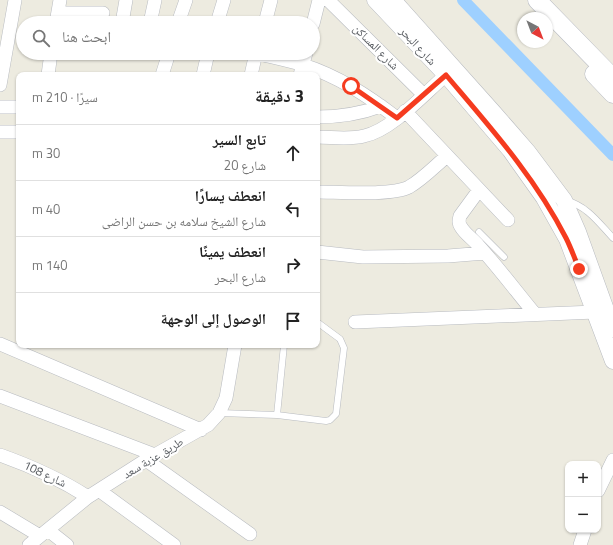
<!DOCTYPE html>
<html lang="ar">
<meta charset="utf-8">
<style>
body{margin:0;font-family:"Titillium Web","Noto Naskh Arabic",sans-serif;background:#f2f2f2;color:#222;direction:rtl}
.controls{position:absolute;right:12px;bottom:12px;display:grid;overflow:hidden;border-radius:8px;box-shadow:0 1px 3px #0004}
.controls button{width:36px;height:36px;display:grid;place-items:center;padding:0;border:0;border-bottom:1px solid #e0e0e0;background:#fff;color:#222;font:20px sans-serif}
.compass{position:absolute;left:517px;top:12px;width:36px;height:36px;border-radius:50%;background:#fff;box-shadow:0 1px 3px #0004;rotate:138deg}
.stop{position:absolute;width:12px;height:12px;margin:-9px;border:3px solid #f53b1f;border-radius:50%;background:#fff}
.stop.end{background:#f53b1f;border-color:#fff;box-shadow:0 1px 4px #0008}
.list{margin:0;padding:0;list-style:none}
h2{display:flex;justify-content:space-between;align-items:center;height:52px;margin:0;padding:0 16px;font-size:17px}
h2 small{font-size:13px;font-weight:400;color:#767676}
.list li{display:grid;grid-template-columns:26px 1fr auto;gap:12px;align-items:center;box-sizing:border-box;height:56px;padding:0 16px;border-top:1px solid #e0e0e0}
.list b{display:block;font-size:15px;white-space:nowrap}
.list p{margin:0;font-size:13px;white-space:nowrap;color:#767676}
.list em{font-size:13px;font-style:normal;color:#767676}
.icon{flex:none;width:22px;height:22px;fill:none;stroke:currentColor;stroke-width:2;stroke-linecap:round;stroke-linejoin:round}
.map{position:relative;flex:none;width:613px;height:545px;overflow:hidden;direction:ltr}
.search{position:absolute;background:#fff;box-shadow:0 1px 3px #0004;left:16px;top:16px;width:304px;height:44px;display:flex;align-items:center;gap:10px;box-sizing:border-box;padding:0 14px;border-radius:22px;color:#767676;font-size:15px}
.panel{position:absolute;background:#fff;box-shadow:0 1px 3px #0004;left:16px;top:72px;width:304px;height:276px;border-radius:8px;direction:rtl}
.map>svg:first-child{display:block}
</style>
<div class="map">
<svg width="613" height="545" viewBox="0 0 613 545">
<rect width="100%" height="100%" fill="#edebe0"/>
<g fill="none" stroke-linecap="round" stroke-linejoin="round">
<path stroke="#9ed0ff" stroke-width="12" d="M463 0 613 155"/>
<defs>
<path id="service" d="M567 201C587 206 599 223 613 238
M479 232 504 257
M220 413 277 415 326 421 330 420 336 414 344 348 340 339 317 322
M277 415 284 345"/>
<path id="minor" d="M328 0 424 95
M58 13H103
M56 23 60 0
M122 23 126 0
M150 23 155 0
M178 23 186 0
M217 23 224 0
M265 23 271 0
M313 24 319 0
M255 53C271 57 287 60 303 65 338 76 368 96 397 118
M48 75 51 53
M162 75 169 53
M203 75 208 53
M251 75 256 53
M300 75 306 53
M0 85 15 0
M0 107H19
M405 111 508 220
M317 117C340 117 360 114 381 106
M0 132H19
M317 137C332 137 349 140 364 136 392 130 424 94 446 75
M479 190 460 216C459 220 458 223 461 227 465 234 473 239 478 245 498 267 516 291 535 314
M317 192C338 192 392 196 409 187 423 179 435 166 447 156
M317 252 363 257 448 256 485 253
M355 322 595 312
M0 344 201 430
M0 396 155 455
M0 455C31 466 60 479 88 497
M146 460 250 534
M100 491 174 545
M598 491 613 460
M0 512 40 536
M48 530 67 545
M29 545 88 497 146 460 208 425 219 413 226 398 235 345
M580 545 585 530"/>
<path id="tertiary" d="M375 0 446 75 510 150 544 198 567 239 613 361
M393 0 494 113 528 152 564 200 578 232 613 329"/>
<path id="secondary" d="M537 0 613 78
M594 74 613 94"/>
</defs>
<use href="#service" stroke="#b8bbc0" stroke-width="7"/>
<use href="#minor" stroke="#b8bbc0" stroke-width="14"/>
<use href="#tertiary" stroke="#b8bbc0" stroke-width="17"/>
<use href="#secondary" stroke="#b9bcc3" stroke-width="19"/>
<use href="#service" stroke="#fff" stroke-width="6"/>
<use href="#minor" stroke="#fff" stroke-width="13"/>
<use href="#tertiary" stroke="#fff" stroke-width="16"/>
<use href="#secondary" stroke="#fff" stroke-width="18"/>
</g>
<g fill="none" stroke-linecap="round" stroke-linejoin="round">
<path stroke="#f53b1f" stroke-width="5" d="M351 86 397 118 446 75C490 127 535 177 566 238 571 248 575 259 579 269"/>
</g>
<g text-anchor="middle" stroke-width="4" stroke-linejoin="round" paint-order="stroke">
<g font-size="12" fill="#595d62" stroke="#fff">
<text transform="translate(418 46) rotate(47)" y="4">شارع البحر</text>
<text transform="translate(376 47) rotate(45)" y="4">شارع المساكن</text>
<text transform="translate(153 458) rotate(-31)" y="4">طريق عزبة سعد</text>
<text transform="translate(45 474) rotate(25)" y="4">شارع 108</text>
</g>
</g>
</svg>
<div class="controls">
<button>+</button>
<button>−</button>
</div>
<svg class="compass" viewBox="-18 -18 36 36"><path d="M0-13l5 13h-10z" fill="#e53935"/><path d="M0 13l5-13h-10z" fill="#767676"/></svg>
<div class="stop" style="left:351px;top:86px"></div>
<div class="stop end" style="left:579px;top:269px"></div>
<div class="search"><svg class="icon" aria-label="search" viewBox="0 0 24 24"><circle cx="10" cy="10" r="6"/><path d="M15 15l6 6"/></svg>ابحث هنا</div>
<section class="panel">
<h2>3 دقيقة<small>سيرًا · 210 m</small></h2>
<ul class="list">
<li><svg class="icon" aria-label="ahead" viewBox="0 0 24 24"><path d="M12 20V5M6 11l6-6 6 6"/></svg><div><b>تابع السير</b><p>شارع 20</p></div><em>30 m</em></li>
<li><svg class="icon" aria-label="left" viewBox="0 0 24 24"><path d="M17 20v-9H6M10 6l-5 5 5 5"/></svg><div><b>انعطف يسارًا</b><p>شارع الشيخ سلامه بن حسن الراضى</p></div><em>40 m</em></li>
<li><svg class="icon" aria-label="right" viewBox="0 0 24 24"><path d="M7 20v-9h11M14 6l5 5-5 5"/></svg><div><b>انعطف يمينًا</b><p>شارع البحر</p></div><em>140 m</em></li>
<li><svg class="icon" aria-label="arrive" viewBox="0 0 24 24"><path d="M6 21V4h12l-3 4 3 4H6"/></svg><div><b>الوصول إلى الوجهة</b></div></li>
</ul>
</section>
</div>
